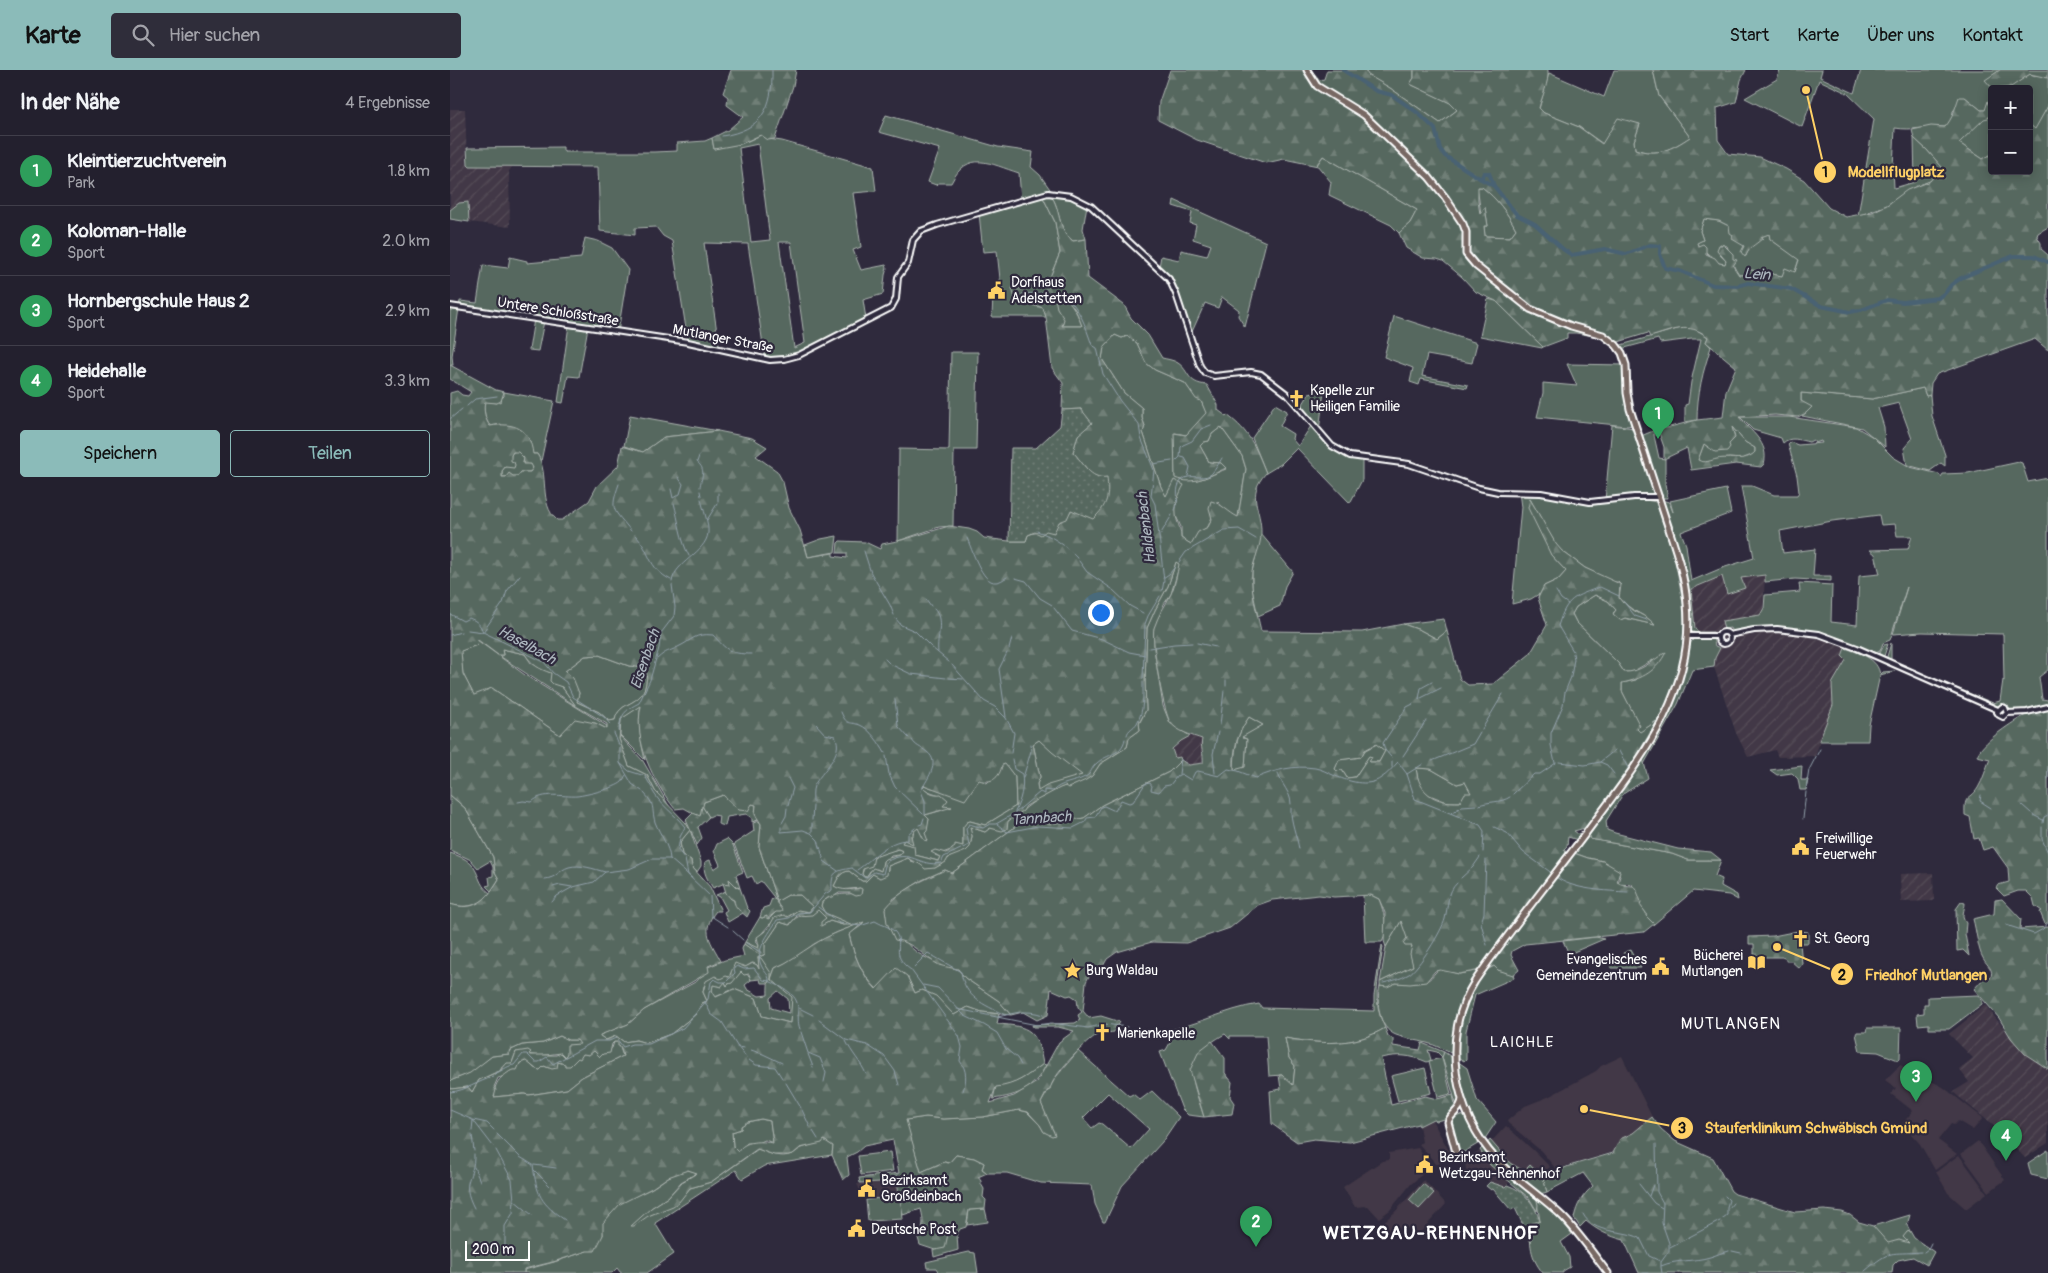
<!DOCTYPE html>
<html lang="de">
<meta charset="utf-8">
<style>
body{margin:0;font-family:Pangolin,sans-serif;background:#2f2d3a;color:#f1f3f6}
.controls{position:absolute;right:15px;top:15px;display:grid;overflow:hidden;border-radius:5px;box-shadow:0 2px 12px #0003}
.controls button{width:45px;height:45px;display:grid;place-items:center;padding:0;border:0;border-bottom:1px solid #403e4a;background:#23202e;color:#f1f3f6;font:25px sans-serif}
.scale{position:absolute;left:15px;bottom:12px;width:65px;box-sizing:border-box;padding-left:5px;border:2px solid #fff;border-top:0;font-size:14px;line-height:18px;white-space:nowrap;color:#fff;-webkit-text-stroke:4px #2f2a3d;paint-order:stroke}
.you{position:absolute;left:650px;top:542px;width:18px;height:18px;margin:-12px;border:4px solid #fff;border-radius:50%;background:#1a73e8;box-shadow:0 0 0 8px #1a73e833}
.badge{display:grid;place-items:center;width:32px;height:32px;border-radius:50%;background:#8bbbb9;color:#fff;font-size:16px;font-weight:700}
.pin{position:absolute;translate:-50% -41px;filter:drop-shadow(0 1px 2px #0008)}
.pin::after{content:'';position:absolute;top:26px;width:18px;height:15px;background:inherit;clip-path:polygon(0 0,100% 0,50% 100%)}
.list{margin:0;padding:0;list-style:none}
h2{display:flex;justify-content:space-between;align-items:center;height:65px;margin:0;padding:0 20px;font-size:21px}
h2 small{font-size:16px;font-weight:400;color:#a3a3aa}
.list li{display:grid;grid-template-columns:32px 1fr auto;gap:15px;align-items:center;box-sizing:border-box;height:70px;padding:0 20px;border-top:1px solid #403e4a}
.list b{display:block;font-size:19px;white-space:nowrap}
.list p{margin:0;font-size:16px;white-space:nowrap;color:#a3a3aa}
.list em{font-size:16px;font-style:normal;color:#a3a3aa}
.actions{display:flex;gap:10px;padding:15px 20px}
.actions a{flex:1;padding:11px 0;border:1px solid #8bbbb9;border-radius:5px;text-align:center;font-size:18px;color:#8bbbb9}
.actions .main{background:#8bbbb9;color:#111}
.icon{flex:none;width:28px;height:28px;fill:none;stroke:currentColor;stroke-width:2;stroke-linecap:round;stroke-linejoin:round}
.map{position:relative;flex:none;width:1598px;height:1203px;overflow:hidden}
header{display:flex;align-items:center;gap:30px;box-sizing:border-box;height:70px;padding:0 25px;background:#8bbbb9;color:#111}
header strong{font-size:24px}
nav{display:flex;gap:28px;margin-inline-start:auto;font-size:18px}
.search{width:350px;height:45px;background:#2f2d3a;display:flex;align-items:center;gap:12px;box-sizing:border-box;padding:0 18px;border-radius:5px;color:#a3a3aa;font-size:19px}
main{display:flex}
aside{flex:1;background:#23202e}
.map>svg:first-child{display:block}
</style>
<header>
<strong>Karte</strong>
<div class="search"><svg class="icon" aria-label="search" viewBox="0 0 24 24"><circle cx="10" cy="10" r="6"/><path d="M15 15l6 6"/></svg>Hier suchen</div>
<nav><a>Start</a><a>Karte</a><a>Über uns</a><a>Kontakt</a></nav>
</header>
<main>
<aside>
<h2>In der Nähe<small>4 Ergebnisse</small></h2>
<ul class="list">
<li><span class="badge" style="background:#2e9e5b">1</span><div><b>Kleintierzuchtverein</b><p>Park</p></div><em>1.8 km</em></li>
<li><span class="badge" style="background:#2e9e5b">2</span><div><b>Koloman-Halle</b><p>Sport</p></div><em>2.0 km</em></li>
<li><span class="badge" style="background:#2e9e5b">3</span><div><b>Hornbergschule Haus 2</b><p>Sport</p></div><em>2.9 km</em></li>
<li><span class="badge" style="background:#2e9e5b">4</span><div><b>Heidehalle</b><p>Sport</p></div><em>3.3 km</em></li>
</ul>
<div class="actions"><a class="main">Speichern</a><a>Teilen</a></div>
</aside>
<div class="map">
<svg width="1598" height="1203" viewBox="0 0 1598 1203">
<defs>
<pattern id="industrial-furrows" width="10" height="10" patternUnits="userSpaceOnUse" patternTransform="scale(1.25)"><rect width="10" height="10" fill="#423846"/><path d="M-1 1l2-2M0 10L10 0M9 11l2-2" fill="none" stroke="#554c58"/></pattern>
<pattern id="forest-firs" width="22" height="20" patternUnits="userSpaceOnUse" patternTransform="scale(1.25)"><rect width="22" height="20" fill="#57685f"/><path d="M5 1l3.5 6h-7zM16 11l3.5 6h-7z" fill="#707f77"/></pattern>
<pattern id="cemetery-stones" width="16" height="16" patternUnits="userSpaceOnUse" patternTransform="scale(1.25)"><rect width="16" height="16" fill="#57685f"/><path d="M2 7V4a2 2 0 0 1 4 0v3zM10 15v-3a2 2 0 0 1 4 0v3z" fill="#707f77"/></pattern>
<pattern id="park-dots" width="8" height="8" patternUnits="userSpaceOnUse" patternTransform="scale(1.25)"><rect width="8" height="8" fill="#57685f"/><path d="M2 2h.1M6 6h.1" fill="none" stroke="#707f77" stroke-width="1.8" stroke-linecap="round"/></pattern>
</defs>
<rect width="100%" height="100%" fill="#2f2a3d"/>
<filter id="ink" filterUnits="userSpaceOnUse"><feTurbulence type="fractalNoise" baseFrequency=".02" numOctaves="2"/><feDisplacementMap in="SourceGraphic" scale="10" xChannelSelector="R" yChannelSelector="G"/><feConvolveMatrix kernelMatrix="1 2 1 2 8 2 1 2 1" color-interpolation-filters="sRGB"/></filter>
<g filter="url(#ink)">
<path fill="#423846" d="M1172 986 1202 1047 1183 1063 1170 1069 1163 1082 1106 1099 1091 1081 1058 1053 1057 1051 1075 1036 1098 1027 1146 1001 1151 996Z
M1450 995 1493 1017 1533 1048 1523 1060 1508 1051 1504 1055 1501 1054 1488 1070 1507 1084 1485 1100 1470 1074 1452 1054 1463 1041 1441 1024 1446 1018 1435 1010Z
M982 1050 1002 1086 988 1094H986L969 1074 972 1072 969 1056Z
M1056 1056 1083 1080 1100 1097 1090 1105 1080 1095 1074 1101 1060 1093 1041 1072Z
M1528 1071 1555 1110 1539 1122 1511 1084Z
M968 1078 981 1097 961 1114 940 1140 929 1148 918 1136 905 1137 893 1117 932 1091 939 1090V1083Z
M1030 1080 1040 1095 1059 1112 1055 1117 1027 1106 1023 1102 1017 1105 1015 1093 1017 1088Z
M1509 1085 1537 1123 1516 1139 1498 1123 1486 1102Z
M445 1106 450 1125 414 1129 407 1114 430 1112 436 1107Z
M974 1110 996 1134 967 1166 954 1155 940 1165 930 1155 944 1143Z"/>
<path fill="url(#industrial-furrows)" d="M0 39H15L17 93 62 97 59 101 60 157 19 152 18 132 9 133 0 140Z
M1315 505 1313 542 1310 545 1272 551 1274 559 1281 558 1284 567 1323 562 1346 564 1375 570 1395 578 1392 586 1396 589 1382 614 1383 635 1365 686 1328 687 1325 680 1298 687 1286 663 1264 597 1265 588 1270 578 1264 572 1263 562H1249L1245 557 1241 519 1272 506 1277 524 1290 508Z
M740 666 752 669 753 693 739 695 730 687 725 689 722 680 731 671Z
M1483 803 1484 831 1451 832 1450 804Z
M1535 935 1575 984 1598 999V1073L1575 1088 1544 1056 1503 1022 1519 1012 1509 999 1523 988 1499 964Z"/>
<path fill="#57685f" stroke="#abb4af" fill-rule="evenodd" d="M915 0H964V8L960 14 1001 33 1007 40 990 53 940 18 917 5Z
M1164 0H1203L1209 26 1240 67C1222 79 1207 87 1185 79L1184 71 1190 54 1153 74 1129 57 1094 43 1089 39 1099 3 1154 27Z
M1330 0H1372L1370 7 1404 23 1411 0H1550L1536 10 1543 19 1540 22 1542 30 1538 31 1536 40H1531L1515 27 1503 41 1502 49 1495 57C1478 56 1462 61 1445 58L1443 97 1444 118 1465 112 1464 68 1477 80 1492 97 1480 111 1462 118 1437 135 1408 146 1424 49 1397 23 1369 10 1352 57 1295 28 1327 9Z
M1580 4 1582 6 1588 5 1598 8V36L1585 60 1579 54V19H1557Z
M1542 43V84L1533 89 1509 73 1534 48H1538Z
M436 45 548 77 583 82 581 97 590 105 602 122 571 129 569 103C540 94 518 79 501 113H488L486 115 478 112 490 79 429 62Z
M311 65 318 69 332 71 423 97 426 121 403 123 411 177 403 180 411 200 436 195 437 198 435 205 433 224 413 230 416 249C385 265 351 289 315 288L298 174 254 173 269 276 238 271 222 171 213 166 206 157 185 158V165L150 161 148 97 20 96 18 94 17 78 113 77V81L115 82H204L227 81V73L255 71 262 68 264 79 298 71ZM308 74 320 170 301 172 289 78ZM329 172H341L355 273 344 278Z
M873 86 967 140 960 153 949 163 941 155 879 125 881 112 867 95Z
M1027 117H1032C1047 129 1057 142 1066 159L1060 167 1035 166 1034 156H1038L1035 138 1031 144Z
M600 124 614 125 637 135 633 159 636 169 623 171C606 158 612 140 600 124Z
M592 125 605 152 610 183 600 207 591 216 562 219 582 235 593 238 596 247H542L543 225 554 227 553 218H551L547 181 533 182 529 143Z
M724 130 816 172 795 257 788 246 789 240 772 227 768 238 755 233 741 264 727 222 709 197 711 186 729 190 731 180 757 186 761 175 743 169 746 155 740 153 742 142 723 136Z
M18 132 19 152 0 149V140L9 133Z
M1254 149 1269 151 1279 156 1283 165 1295 176 1293 179 1296 186C1299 175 1309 167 1319 163L1320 169 1349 189 1345 202 1332 206 1302 200 1296 205H1288C1283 196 1281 186 1277 176L1270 174V185L1276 191 1275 194 1268 193 1246 173 1253 170 1250 161Z
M135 168 148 171 162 178 178 200 168 262 138 257 129 307 118 306 113 333 108 332 119 255 94 251 88 281 79 280 84 249 9 238 2 286 3 295H0V237L9 238 10 231 27 233 33 195 58 198 60 187 77 191V193L131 188Z
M603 222C620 227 626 240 632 256H612L610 244 600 225Z
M1038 229 1046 231 1093 277 1092 278 1030 266Z
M944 246 1027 273 1022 293 977 285 972 306 1018 315 1017 318 971 309 969 315 960 312 963 298 934 287Z
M1242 257 1258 267 1256 272 1261 277C1253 301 1247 324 1247 350L1235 352V335L1238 334 1241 312 1251 269H1242L1210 273 1208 269 1171 279V275L1231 258Z
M665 265 672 268 677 266 687 273 696 293 705 300 735 313 746 328 751 331 757 344 736 365 725 363V407C744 416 758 406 776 399L771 393 759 392 750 376 754 372 759 371 762 364 771 357 792 386 796 399 788 448 775 440 768 432 758 457 749 462 741 474 731 468V457L725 444 726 429 716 427 711 417 693 362 695 356 692 348V338L674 323 652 289 654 277Z
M501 282H528L526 380H504L503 456 489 457 448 471 449 379 499 380Z
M1117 294 1175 295 1179 346 1183 355 1177 356 1087 347 1093 323V313L1127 316Z
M1473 318 1476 326 1480 325 1482 346 1495 385V396L1491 393 1480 401 1457 395 1454 378 1462 369 1449 333 1428 338 1434 357 1435 377 1412 358 1352 346 1356 343 1351 331V323L1422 329Z
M874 321 869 361 850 339 859 324Z
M54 322 104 331 91 391 87 384H83L51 354 40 356C35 349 33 339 35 331L47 333 54 326Z
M825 334 837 341 830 356 843 364 842 369 848 376 861 356 891 382 912 388V410L900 433 847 378 831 394 816 403 802 368Z
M180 345 268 361 214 367 193 382 174 376Z
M1290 347H1339L1406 357 1423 367 1443 387 1460 397 1489 404 1491 407 1493 404 1518 403 1569 392 1572 393 1578 412 1598 408V600L1589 607 1592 629 1598 630V634L1570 640H1560L1555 633 1545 637 1436 590 1441 573V591L1543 633 1550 631 1553 610 1554 611 1553 564 1472 562 1443 564 1457 517 1440 570 1433 573 1430 581 1426 583H1430L1434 575 1438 574 1433 589 1356 561 1325 558 1282 562 1280 558 1274 559 1272 551 1310 545 1314 538 1315 525 1350 522 1349 513 1382 515 1381 552 1407 555 1409 506 1430 504 1425 484 1420 480 1458 479 1462 466H1447L1445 454 1431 455 1429 445 1382 451 1330 461 1333 483 1365 479 1363 506H1381V511L1345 509 1315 512V505L1291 508 1295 518 1277 524 1272 506 1241 519 1245 559 1249 562H1263V563L1249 564 1241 561 1239 537 1211 430 1219 432 1223 442 1220 431 1276 419 1281 443 1231 462 1236 475 1241 511 1272 498 1304 488 1291 416H1302L1324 425H1347L1349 422 1347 406 1338 374 1340 372 1348 375 1372 373 1371 371 1365 373 1363 370 1359 372C1350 370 1340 366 1333 373L1331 368 1303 360Z
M1162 355 1184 358 1205 422 1203 425H1189L1155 431Z
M1282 357 1295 372 1305 378V382L1302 385 1291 389 1279 388 1253 393 1248 390 1254 374 1258 377 1279 374 1284 366Z
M1203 361 1209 388 1215 389V414L1218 428H1211L1191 366Z
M68 381 74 388 73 393 82 394 83 398 80 402H71L68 406 52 407V401L55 397 59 396 61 385 63 382Z
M1069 422 1102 426 1136 433H1156L1185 428 1206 432 1225 489 1236 549 1234 578 1223 625 1191 684 1190 680 1206 651 1190 663 1187 659 1189 656 1172 621V613L1186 610 1203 590 1182 602H1174L1168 593 1126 552 1122 544 1126 537 1145 525 1158 531 1166 540 1163 543 1170 550 1175 548 1205 555C1196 544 1183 543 1174 532L1173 533 1169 528 1171 515 1168 512H1163L1135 498 1112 481 1106 475 1080 429 1101 485 1116 501 1109 509 1094 516 1088 528 1089 524 1081 529 1062 534 1071 437Z
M811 464 843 502 835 516 830 536 808 546 802 519V502Z
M387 466 385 482 358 487 355 475 371 469Z
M726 492 730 494 721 524 714 534 704 559V579L713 636 720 653 740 666 731 671 722 679 725 688 730 687 731 690 719 702 652 735 634 748 600 754 573 751 502 803 495 800 472 810 443 829C446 840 450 863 456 872 466 886 492 896 508 899L515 908 549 931 561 945 532 942 518 937 504 945 485 926 472 920 465 923 457 906 427 919C411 904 404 885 399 864L411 856 413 853 388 862 364 874 344 889 325 898 321 909 343 927 340 953 312 946 306 928 284 919 265 927C262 922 262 920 263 914L275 912 277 916 291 902 300 906 301 910 295 915 297 919 309 926 318 925C317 910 323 899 308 888L310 899 307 895 302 893 296 897 292 895 282 902 279 907 270 909 254 916 253 922 257 931 252 933 246 944 221 964 196 973 186 970 174 972 166 966 156 970 150 966 149 965 178 954 194 940 247 911 258 897 275 890 294 886 292 879 294 874 311 886 314 885 315 874 330 852 340 855C345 843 359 846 368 840L376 848 373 852 374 854 380 851 393 855 397 853 374 843 371 836 372 832C388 820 398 827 412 821L410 818 390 820 384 816C388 808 390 802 399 801L412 811H416L423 804 430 808 438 800V796L458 788 461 791 485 798 521 772 522 766 519 758 520 757 535 762 540 758 548 759 590 727 593 728C598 722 608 718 615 716L618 717 642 706 650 694 677 677 679 668 690 660 689 654 696 640 695 611 697 558 705 540 718 516ZM328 921 338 929 339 943 321 938 320 928Z
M994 549 997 561 987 569 970 560 953 554Z
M1263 568 1265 576 1270 578 1265 588 1264 597 1242 600 1228 634 1194 694 1193 689 1227 624 1233 607 1241 572 1244 569Z
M27 570 75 605 157 656V659L145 653 110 665 42 618 24 626 13 604 10 581 27 575Z
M1395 578C1409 583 1428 588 1430 605L1433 602 1445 601 1430 605 1419 655 1418 671H1369L1383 635 1382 614 1396 590 1392 586Z
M52 579 75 584 81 593 101 603 108 615 112 617 126 636 48 585H53Z
M149 585 179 596 195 598C197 603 197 607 196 613 192 637 169 630 165 650L159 651 149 642 127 632 129 623 115 601 135 586Z
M191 635C187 654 191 672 195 690L170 665 171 649Z
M799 647 813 655 792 668 797 669 795 698 784 700C785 677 786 666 799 647Z
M170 666 193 691 219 736 205 721 197 705 179 696 169 669Z
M589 670 630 702 632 705 588 722 587 714 590 707 583 673Z
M927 674 935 681 929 692H919V686L905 707 897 708 892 700 887 701 885 699 888 690 911 687 915 680Z
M555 693 565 707 566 736 535 755 520 751 513 757V776C503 778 496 783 485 785L490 787 488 791 465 785 452 773 454 769 461 768 465 759 468 758 475 763 479 749 475 745 493 740 496 737 493 736 497 730C489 722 482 725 472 717L474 715 482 718 525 715 529 709 537 713Z
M1352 696 1351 710H1358L1356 720H1350L1348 709 1342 703 1327 705 1320 700Z
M966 698 981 699 1007 714 1015 712 1022 723 1010 732H997L977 724 969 715Z
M0 725 15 738 43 787 45 802 49 809 41 821 36 816 40 815 39 807 43 806V797L40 791 28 798 21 790 0 780Z
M273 725 278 728 306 735 305 744 308 750 302 752V748L296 744 277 747 275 756 268 754 269 746 263 745 259 747 252 736 254 732Z
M309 751 311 754 309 777 327 831 338 825H350L363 837 359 842 347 841 337 847 320 854 306 870 309 876 307 879 295 872 310 847 312 848 317 846 318 849 320 848 329 839 327 831 311 811 306 814 302 806 297 808 284 774 304 761 303 753Z
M240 760 251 792V796L247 802 242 797 241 790 232 785 230 772Z
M1138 764 1140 769 1222 784 1238 790H1271L1265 806 1272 809 1271 816 1287 825 1288 830 1279 825 1243 821 1204 854 1196 846V843L1189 835 1182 814 1168 813 1170 806 1153 791 1138 788 1124 783Z
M277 769 283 775 293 802 286 805 290 818 275 813 263 818C258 810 252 802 255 792L260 790 264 799 270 795 264 781 267 774Z
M448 779 453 781 450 785 441 786 431 801 427 799 420 801 416 807H414L412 804C417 787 433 783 448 779Z
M0 783C35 793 22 810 40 823 30 836 15 839 0 834Z
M276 821 293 843 278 852 274 842 277 840 270 827 266 825Z
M913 825H921L929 829C934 842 939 860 932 872H915Z
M951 851 962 876 963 896 930 912 936 877Z
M1146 867 1154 869 1119 884 1113 871Z
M932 875 933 877C929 908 921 929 935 958 904 977 869 974 835 968L839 988 845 996 843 1016 832 1005 819 1006 816 966H780V969L775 964C730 989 741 1005 754 1047L738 1045 732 1039 710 982 716 980 721 971 710 962C744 957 775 939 809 934L812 938 924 941V926Z
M1181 880 1191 898H1161L1160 894 1168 890 1170 893 1176 890 1173 883Z
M1044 896 1048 900 1063 904 1064 908 1025 925 1016 961V989L1014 991 1006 986C1008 957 1013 928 1032 904 1035 900 1040 899 1044 896Z
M990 899 1009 904 1031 900C1011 933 1005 945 1003 984 994 980 986 975 977 973 967 970 956 969 946 965 928 958 926 932 930 916 937 917 939 914 945 913 954 912 970 915 978 910 983 907 984 902 990 899Z
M1528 925 1532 930V934L1499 959H1479V954L1468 955 1467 944 1474 943V934H1478V927Z
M1417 958H1451L1450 988 1448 990 1428 982 1410 981 1406 964 1407 962H1416Z
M110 966 118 970H127L131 974 125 976 114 987 111 983 89 986 66 982 62 993 52 997 50 1001C42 1003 36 1008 29 1010L22 1022 18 1017 1 1019 0 1011 17 1004 42 986 59 984 61 980 72 975 93 973Z
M164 972H168L173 986 132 1007 117 1019 79 1025 74 1024 44 1027C44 1009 54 1005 68 996L70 993 76 990 84 998 90 1000 94 996 99 998 108 992 116 994 115 996 133 984 144 981 150 985 162 978Z
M628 981 679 1026 683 1024 690 1030 702 1021 729 1047 712 1072 672 1116 655 1152H653L645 1134 642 1115 591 1113 557 1103H537L532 1099 534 1093 524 1088 506 1085 499 1093 494 1092 471 1102 455 1050 476 1047 493 1049 533 1047 569 1040 577 1042 590 1055 594 1062H604L597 1049 591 1033 606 1007ZM658 1023 699 1059 681 1079 652 1054 649 1053 642 1058 633 1048Z
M994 982 1003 988 1010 1032 1008 1040 992 987Z
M992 988 1001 1024 988 1027 979 991Z
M1007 991 1017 998 1027 1030 1046 1052 1034 1070C1019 1044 1011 1020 1007 991Z
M593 994 596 995C583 1020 570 1025 543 1029L546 1016C566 1015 577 1006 593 994Z
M975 998 981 1023 948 1031 941 1006Z
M1011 1045 1017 1048 1031 1072 1014 1082 1008 1080 1000 1054 1003 1048Z
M311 1049 320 1051 323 1073 315 1070 308 1073H297L288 1082 283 1077 282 1062 291 1059V1056L297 1052Z
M374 1070 383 1076 382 1085 314 1096 292 1109 286 1100 205 1153 224 1184 197 1203H171L167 1198 162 1203H74V1200L104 1192 137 1181 153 1165 152 1153C158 1147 164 1138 171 1133 180 1126 192 1124 202 1118 216 1110 230 1094 247 1103L231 1112 218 1127 201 1138 198 1146C214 1138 229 1133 240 1118L261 1112 308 1079C318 1083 331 1089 342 1084 346 1083 348 1079 352 1078 360 1075 367 1074 374 1070Z
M1040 1070 1060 1093 1074 1101 1080 1095 1093 1107 1097 1122 1090 1124 1054 1094 1036 1075Z
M1598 1080V1109L1581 1105 1578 1093Z
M440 1082 443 1101 411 1105 408 1086Z
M973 1114 984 1123 969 1139 959 1130Z
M450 1125 453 1149 418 1151 416 1130Z
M1086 1127 1106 1144 1122 1164 1111 1172 1119 1187 1120 1197 1113 1201V1203H1093C1079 1186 1081 1174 1079 1154L1090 1151Z
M535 1139 538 1152 517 1155 519 1140Z
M1460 1145 1457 1155 1460 1161 1457 1162 1460 1174H1438L1424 1158 1423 1156Z
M498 1164H507L508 1180 484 1187 483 1180H485Z
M519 1182 525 1183 528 1203H489L486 1198H477L476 1192Z"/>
<path fill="url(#forest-firs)" stroke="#abb4af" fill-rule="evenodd" d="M281 0H346L343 16 325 69 318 70 311 65 308 66 291 74 264 79 262 68 278 60 293 47 277 35 278 27 273 23Z
M720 0H861L870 10 874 9 877 0H915L918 5 940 18 990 53 1007 40 1000 33 960 14 964 8V0H1098C1099 13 1092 26 1089 38L1094 43 1129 57 1152 74 1168 48 1190 54 1184 71 1185 79C1207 87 1222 79 1240 67L1209 26 1203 0H1296L1291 10 1286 32 1267 38 1268 70 1278 84 1310 87 1336 99 1354 110 1379 138 1396 147 1422 142 1437 135 1457 120 1480 111 1492 97 1477 80 1464 68 1462 60 1481 56 1495 57C1503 48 1505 38 1509 27H1515L1531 40H1535L1538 31 1542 30V43L1538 48 1534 49 1509 73 1533 89 1542 84V101H1579V54L1585 59 1598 36V157L1588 163 1587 166 1591 173V179L1598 185V280L1585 269 1487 304 1481 313 1480 325 1476 326 1473 318 1422 329 1351 323V331L1362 337 1356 343 1348 347 1325 345 1289 347C1300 361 1320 373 1314 394L1311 397 1286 394 1241 400 1237 378 1214 389V377L1208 360 1247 350 1273 347 1276 321 1286 297 1256 272 1258 267C1239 251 1221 261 1200 267L1198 263 1165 273 1160 267 1152 263 1150 267 1126 263H1117V268L1093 277 1046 231 1026 222 1012 207 993 191 987 189 973 188 956 178 949 163 960 153 967 140 873 86 867 94 868 96 834 89 816 93 747 70 708 50 709 32ZM1028 117H1032C1047 129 1057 142 1066 159L1060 167 1035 166 1034 156H1038L1035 137 1030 144 1028 131ZM1254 149 1269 151 1279 156 1280 163 1283 165 1282 169 1294 176 1291 182 1295 187C1302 174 1303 177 1313 168L1311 167 1319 164 1320 169 1349 190 1345 202 1335 198 1332 206 1301 200 1296 205H1289L1283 196 1287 190 1283 189V184L1274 175H1269L1267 180 1276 191 1275 194 1269 193 1265 188 1256 184V177L1253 174 1248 176 1247 173 1253 170 1250 161ZM1282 357 1295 372 1305 378V382C1295 393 1280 386 1267 389 1261 390 1255 394 1248 390L1254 374 1265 382 1277 381 1280 377 1279 374 1285 368Z
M1550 0H1598V8L1580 4 1561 17 1543 19 1535 10Z
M600 124C612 140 606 158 623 171L636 169 638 208 674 235 681 248 698 265 712 288C716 289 724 290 728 293 740 301 736 313 757 315L768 335V340L776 346 777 345C800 362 805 376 816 403 795 426 812 438 811 464 811 476 804 489 802 501 800 521 807 542 811 561L912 562 953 554 970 560 987 569 997 561 1010 609 1018 615 1043 614 1080 584 1097 555 1088 528 1094 516 1109 509 1116 501 1101 485 1078 438 1080 429 1106 474 1112 481 1135 498 1170 514 1169 528 1173 533 1174 532C1182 543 1196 544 1205 555L1175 548 1170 550 1163 544 1166 540 1158 531 1145 525 1126 537 1122 544 1126 552 1168 593 1174 602C1190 603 1203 590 1216 582 1207 601 1192 609 1172 613V621L1190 656 1187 659 1190 662 1207 651 1190 680 1191 684 1135 758 1124 761 1131 766 1128 770 1118 767 1117 776 1114 779 1117 784 1031 900 1009 904 990 900 985 901 976 912 960 914 946 913 937 917 930 916V912L963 896 960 884 962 876H955L953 873 957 868 951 851 936 877 934 871 935 843 929 829 921 825 884 827 869 825 822 830 808 835 780 858 736 873 702 872 667 882 657 889 651 900 641 902 636 912 633 941 639 948 651 946 670 952 664 962C658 963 649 963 645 966 634 974 601 1006 600 1020L597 1021 591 1033 605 1065 602 1066 594 1062 590 1055 578 1042 569 1040 533 1047 493 1049 476 1047 456 1050 471 1102 494 1092 499 1093 506 1085 524 1088 534 1093 532 1099 537 1103 528 1107 531 1111V1114L534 1119 533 1127 536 1130 535 1139 519 1140 516 1157 510 1159 507 1164H498L495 1178 485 1180 470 1175 468 1168C474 1157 474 1151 471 1139L453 1145C452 1136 446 1116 448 1109L436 1107 430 1112 410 1113 409 1108 449 1103 443 1070 414 1076 407 1082 397 1087 399 1105 393 1110 382 1085 383 1076 374 1070 372 1073 350 1078 343 1084 338 1085H324L307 1079 261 1112 240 1118 229 1132 223 1136 198 1146 184 1156H181L201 1138 218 1127 232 1112 247 1103 238 1100 218 1107 202 1118 170 1134 153 1153V1165L145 1181H137L103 1192 74 1199V1203H0V1018L1 1019 18 1017 22 1022 29 1010 50 1001 57 993H62L66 982 78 980 81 982 79 984 81 985H106L111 983 115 987 117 983V975L130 974 127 970H118L110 966 93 973 72 975 61 980 59 984 42 986 20 1003 0 1011V834C25 842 37 830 49 809L45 802 43 787 15 738 0 725V323L7 321 12 325 18 326 21 322 0 309V295L46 320 54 322 51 331 47 333 35 332C33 339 35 350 40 356 64 352 80 358 83 384H87C100 404 88 434 107 450H112L139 431 147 416 168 396 172 376 193 382 214 367 268 361 302 368 317 377 306 386 327 401 333 412 339 438 350 460 358 487 383 483V486L397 488V483H387L388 473 390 471 415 472 430 479 432 474 452 470 499 456 519 459 527 462 534 468 559 471H576L578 465C584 462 591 463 597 460 613 454 639 421 652 408L642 405 623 382 628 365 631 362V339L612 340 613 313 602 298 596 247 593 238 565 228 562 218 591 216 600 207 610 183 605 152 592 125ZM603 222C620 227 626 239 632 256H612L614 249 607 238 605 228 600 225ZM665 265 672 268 677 266 687 273 696 293 705 300 735 313 746 329 751 331 756 343 736 365 724 363 725 408C744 416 759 406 776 398L771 393 759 392 750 376 754 372 759 371 762 364 771 357 792 386 796 399 788 447C779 443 771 433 761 431L759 438 762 449 758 457 748 462 741 474 731 468C731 456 726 452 726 444 725 433 729 424 734 415L724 410 716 426 711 417 693 362 695 356 692 348V338L674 323 652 289 654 277ZM63 382H68L74 388 73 394H81L83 398 80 402H71L68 406H63L59 403 56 407H52V401L55 397 64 398 65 395 64 392 61 391V385ZM726 492 729 494C727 504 725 515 721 524 716 535 708 545 704 558 701 570 713 640 720 652 726 661 743 666 752 669 750 677 754 684 753 693L739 695 731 690 719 702 652 735 634 748 600 754 573 751 502 803 495 800C473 810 450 820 435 839L437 853 445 870C462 871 474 887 489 895 495 897 502 898 508 899L515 908 549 931 561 945 573 942 587 950 598 945 601 919 617 926 621 925 627 929 628 937 632 942 628 945 630 950 625 953 582 955 583 957H608L624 961 609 972 587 1012 564 1026 540 1033 546 1017C566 1015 577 1006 593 994 587 960 580 956 547 954L549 944 532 942 518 937 504 945 486 926 472 920 465 923 457 906 446 898 426 919C411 904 404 885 399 865L414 852C396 859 378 865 363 875 350 883 339 892 325 898L321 909V903L311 888 308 887 309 899 307 895 303 893 295 897 285 893 279 907 276 906 270 909 265 906 256 911 253 922 257 931 252 933 246 944 221 964 196 973 186 970 174 972 166 966 156 970 150 966V965L178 954 194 940 259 902 258 896 271 891C261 872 250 861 266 841H271L260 817 242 797 241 790 232 785 230 772 240 760 236 753 205 721 197 705 179 696 169 669 171 649 191 636C183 672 203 711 225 739L234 738 250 747 254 732 273 725 289 740 298 741 302 734 306 735 305 744 311 754 309 777 327 831 322 828 319 836 313 838 310 847 312 848 317 846V849L326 842H331L332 840 326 832 338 825H350L363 837 359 842 348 840 338 847 334 845 324 848 318 859 307 867 309 876 308 878 295 872 294 874 311 886 315 884V874L330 852 339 855 347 846 362 845 368 840 376 848 371 852V856L380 851 393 855H403L375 843 371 836 372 832 379 827H383L389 823H400L406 826 411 825 412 819 410 818C401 820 392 821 384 816 388 808 390 802 399 801L412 811H416L423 804 430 808 437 805 438 796 458 788C464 793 470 792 475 799L485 798 496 792 498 788 516 781 520 777 522 766 520 757 535 762 540 758 552 761 557 759 558 751 573 741 576 736 610 718 615 716 618 718 636 710 642 706 650 694 677 677 679 668 690 660 689 653 696 640 695 611 697 558 705 540 718 516ZM28 570 48 585H53L52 579 75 584C82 595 89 599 101 603L100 611 103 614 112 617 126 636 157 654V659L145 653 125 649 110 665 42 618 24 625 13 604 11 581 27 575ZM149 585 179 596 195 598C197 603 197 607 196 613 192 637 169 630 165 650L159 651 149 642 127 632 129 623 123 608 115 601 135 586ZM799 647 813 655 792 667 797 669 795 697 784 700C783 679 787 664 799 647ZM589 670 602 682 632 705 598 715 588 721 587 714 590 707 583 674ZM926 674 935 681 929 692H919L922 687 919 686 905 707 897 708 892 700 887 701 885 699 889 690 911 687 915 680ZM555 694 565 707 566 736 535 755 520 751 517 752 513 757V776L505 774V777L496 783 485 780 481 782 490 787 488 791 465 785 464 776 452 773 454 770 463 774 461 766H463V762L468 758 474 770 478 771 475 763 477 761 479 749 475 745 502 737 493 736 498 730 491 724C483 725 478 722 473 717L474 715 515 730 529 710C541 714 550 708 552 695ZM966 698 981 699 1007 714 1015 712 1021 723H1015L1010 732C985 733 969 724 966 698ZM448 779 453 781 450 785 435 789 433 791 431 801 423 798 416 807H414L412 804 413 799 422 796 424 787ZM291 902 294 905 299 904 301 910 310 909 311 913H319L321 909 342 927 340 953 312 946 306 928 284 919 266 927 262 921 263 915 271 917 275 912 277 916 278 914 282 913ZM164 972H168V976H170L173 986 132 1007 117 1019 79 1025 74 1024 44 1027 46 1020 44 1017 48 1008C56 1007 59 998 67 1000L70 993 76 991 86 999 90 1000 94 996 102 999 107 998 108 992 115 994V996H120L128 988 130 989 133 984 139 985 144 981 150 987 153 984 160 983 162 974ZM311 1049 320 1051 323 1073C311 1071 294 1070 288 1082L283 1077 282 1062 291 1059V1056L297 1052Z
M1598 639V852L1595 854 1590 842 1592 841 1585 836 1583 828 1576 821H1568L1554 826 1546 818 1548 815 1559 812 1558 798 1543 777 1533 780 1529 768 1524 769 1520 747 1515 745C1514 723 1519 732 1528 718 1533 710 1536 698 1540 689L1527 686C1531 673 1560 654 1572 647 1580 643 1589 644 1598 639Z
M1193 689 1198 708 1173 724 1156 751 1157 760 1165 763 1228 779 1261 782 1271 790H1238L1222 784 1140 769 1138 764Z
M1124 783 1138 788 1153 791 1170 801 1167 812C1185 822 1182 806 1191 832L1190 835 1196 843V846L1204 854 1194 862 1075 874 1062 881 1061 885 1069 900 1063 905 1048 900 1044 896 1037 899Z
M279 809 288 818H290L297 838 300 841 297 847C292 842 284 838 284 830L281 829 276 823 273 813 280 814Z
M1552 829 1571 849 1570 859 1598 857V999L1575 984 1561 968 1549 948 1524 919 1535 907 1540 909C1545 899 1537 896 1533 888 1528 880 1526 859 1523 849L1544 844 1545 830Z
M1511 832 1515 833C1515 840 1510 846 1516 853L1515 864 1519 886 1513 880 1507 881 1506 839Z
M935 958 938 966 943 969V976L970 980 972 973 994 982 992 987 987 982 978 980 981 990 977 992C961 985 947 984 931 988L941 1035 975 1026 987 1029 1003 1025 1005 1035 995 1049 986 1051 983 1049 969 1056 968 1054 900 1072 864 1069 847 1072 822 1054 820 1021 831 1019 829 1005H832L843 1015 845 996 839 988 835 968C869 974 904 977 935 958Z
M762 971 775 988V1003L782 1012 780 1027 784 1033 782 1044 754 1047 740 1000 749 981Z
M1202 1047 1211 1059 1225 1071 1263 1088 1281 1121 1285 1124 1345 1142 1374 1140 1392 1142 1400 1145 1409 1152 1423 1156 1438 1173 1449 1170 1459 1173 1453 1167 1457 1162 1460 1161 1464 1168 1484 1182 1477 1195 1463 1187 1448 1190 1443 1195 1442 1203H1189L1174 1170C1159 1166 1148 1161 1136 1151L1130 1157 1124 1148C1127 1134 1132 1126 1143 1116L1133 1103 1097 1122 1093 1107 1119 1096 1163 1083 1170 1069 1183 1063Z
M1033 1077 1059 1104 1086 1126 1088 1135 1087 1141 1079 1128 1040 1095 1030 1080Z"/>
<path fill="url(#cemetery-stones)" stroke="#abb4af" d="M1348 861 1358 862V873H1350L1352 894 1349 898 1341 891H1336V889L1332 887H1304V874H1299V867L1323 866Z"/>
<path fill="url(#park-dots)" stroke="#abb4af" d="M631 339 642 353 628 365 623 382C633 392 640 410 657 407 659 426 658 435 643 449L621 440 617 449 609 452 604 463 596 461 591 465 585 462 578 465 576 471H559L561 378H586L610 356 612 340Z
M252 736 259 747 248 757 252 768 247 775 236 750 243 743 250 746Z
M1040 1112 1055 1117 1057 1115C1075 1121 1084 1133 1090 1151L1079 1154 1082 1163 1081 1172 1065 1138 1061 1140 1043 1119 1041 1120 1036 1116Z"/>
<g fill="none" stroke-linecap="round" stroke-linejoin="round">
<path stroke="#92a1ab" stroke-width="1" d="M272 66C312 60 323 38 322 0
M572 224C612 222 620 219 637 260
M637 261 642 275 647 278 653 304 670 331 689 355 691 368 704 400 701 426 705 434 709 466 714 511 712 521
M17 336 25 329 47 326
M0 349 12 339
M249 386 247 392C257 400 251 407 250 417
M731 387 735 388 740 397 738 406
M726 391 730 387 731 377 733 375 742 371 751 359 761 355
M703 394 722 391
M169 414C159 442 164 439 181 461
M221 419 223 428 230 424 233 414 228 407
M250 421 251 426
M268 423V431
M224 433C229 451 230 469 239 486
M725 440C731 430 723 419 732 410 740 403 751 410 760 405 764 402 769 393 772 388
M257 450 267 434
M587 461C604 467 615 475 627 488
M185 465C202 482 196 497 221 510
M710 465 722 445
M517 468C522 479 532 514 546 512 550 512 554 509 557 507
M414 481 421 503 440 535 444 545
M629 491 637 502 662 519
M729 492 736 482 774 460 789 459 806 469
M565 508 576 511 590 528 602 535
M713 508 719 504 725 497
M222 512C224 492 256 483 258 463 259 453 253 439 251 429
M663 520 680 536 693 543
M1106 521 1111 529 1118 534
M476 529 481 536
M1173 531 1185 546 1197 550
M604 538 622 561 652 569 679 582 695 585
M484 539C495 549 486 569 488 582
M0 544 13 551 19 548C27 551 30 554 33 562L94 592 103 603 116 612 123 627 154 647 160 654
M446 549 451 555 465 561 481 577 499 592
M695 554 698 546 710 526
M18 560 33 562 53 533 57 521 70 505
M0 565 11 562
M747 573 766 577
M699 578 724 574 742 573
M559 579 562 568
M1123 581 1108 556C1117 527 1124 527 1150 517L1169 526
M207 589C218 579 217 583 228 577 243 570 244 563 263 565 277 580 279 584 301 584
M435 589 439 593
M442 595 461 604 496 608
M502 595 534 631 545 637 556 648 564 663 561 683
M499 608 513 609
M693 609 695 555
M776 616V610
M445 629 448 656 459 668
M969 629 991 618
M969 629 971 618 982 612
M391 642C397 656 398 651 410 655 420 659 430 674 435 683
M556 647 549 599 557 583
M770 655 774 621
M1032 659 1053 624
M169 661C170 645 175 640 189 633L200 610 209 578 211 563 224 546 225 537 222 515
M164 663 170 678V693L179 701 195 706 202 718
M677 665C678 659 684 658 687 653 694 641 693 626 693 612
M462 670C466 677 471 677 477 682 492 693 475 711 471 721L475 731V745
M1169 681 1178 698
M436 686 439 704 445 717 473 744
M953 686 976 651
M941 687 935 680 933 673 957 637 963 634
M562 689 564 699 572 704C574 718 571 729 565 742
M982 691 1023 674 1030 662
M1109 692 1135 695 1150 692 1157 695 1164 704
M1150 692 1165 680
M170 693 182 714 192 721
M1105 693 1101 675V663L1113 635 1115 622 1121 607 1124 589 1123 583
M942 697V691
M1598 698V709
M765 703 763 684 768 662
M828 703C831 715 841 722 841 734
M729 704 731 690
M957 704 973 694
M573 708 581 681 580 674
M1356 719 1359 700 1370 679
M202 720C210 735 225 744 235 757L230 767 228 780 235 789 238 805 260 826 261 846 278 857
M194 723C206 736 201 737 205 752 210 765 219 775 220 789
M1063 724 1084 704H1090L1106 693
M1531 725 1530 731 1541 738
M68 732 73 731 82 732C93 721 113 727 127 726 136 725 166 718 172 712 173 711 175 706 176 705
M363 732C363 727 362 721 364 716 371 701 395 684 385 666L375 664 366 654
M338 735 343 718 338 708
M1029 735C1039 731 1051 733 1060 727
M1572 735 1581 743
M841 738C840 751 847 766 849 779
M1002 743 1012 736 1026 735
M1583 745 1593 750
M1353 749 1356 722
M362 750 363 736
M332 753 336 746 337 738
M1593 753 1594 747 1598 745
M547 754 557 762 588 756 623 758 635 752 637 748 645 747 651 737 654 736 665 741 671 730 679 733 683 732 695 714 700 713 702 716 701 720 709 722 714 716 720 715 727 706 731 704 741 710 745 702 748 701 769 706 778 699 788 701 806 708C825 700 844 695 865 698 872 699 878 703 883 705 897 711 918 718 931 708 938 704 943 697 948 692L957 704 965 729 1030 755 1034 761 1033 782
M469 755 472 754 474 748
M331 757V762L353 760 361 763 368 770 374 791 388 801
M1044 757 1057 763 1073 782 1103 804
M1592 757V769L1598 783
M362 762V753
M1036 790 1034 843 1031 853 1037 875
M407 800C422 790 437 770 458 770V764L465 758
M1106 807C1122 820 1157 821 1178 822
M1011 808 1023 797 1030 787
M95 809C107 808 109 800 119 797 130 794 144 799 155 802
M103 817 110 815 122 817
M102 832 107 826 123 817 144 812 155 802 179 799 202 789H220L242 808
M368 837 389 853 410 856 425 851C431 855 439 856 444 861 456 873 438 884 461 900L509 966 512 977 510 991C517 1000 517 1010 513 1021
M1556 855 1584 864 1593 859 1598 853
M283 861 293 870
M296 873 310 882
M462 899 478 883 511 902C515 928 533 934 555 945
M319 911C331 917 348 923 348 939 349 947 347 951 350 959
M933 913C942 911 951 909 959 904 968 899 992 861 995 849 998 837 997 822 1007 813
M473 915 488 918 515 946 534 955 547 963 556 979 567 988 571 995
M1596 926H1598
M255 932 261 944 272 952 287 976 296 987
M349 938 363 945
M507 939 587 955 601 953 638 958 655 954 677 957
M548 947C564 943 576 939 593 945
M369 950 396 970 417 975 434 986 445 1001 449 1015
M351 962 358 983 370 988 376 1003 374 1012
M396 971C402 984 411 992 416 1004
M287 977 294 978
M301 980 313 984 332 993
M358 984 363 997
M299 990 306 995 325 997 332 1008
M336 1013 351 1038
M0 1022C16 1021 28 1011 43 1007L46 1003C53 1001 56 996 64 995L73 984H77L85 992H89L97 987 103 994 145 971H159L166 968 173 977 182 974H199L233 958 258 929 261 912 264 909 270 912H276L285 903 284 898 287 896 294 899 304 898 313 910 319 911C319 904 315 903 312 897 303 881 320 863 327 850L339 848 348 843 360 842 375 824 382 820C381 801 386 801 402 798L415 808 424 802 433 804 436 792C461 777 469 798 491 793L494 787 519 775 516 759 519 754 533 758 540 754H546L565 743 590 722 594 724V720L603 721C611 712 624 713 635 707 642 704 641 697 647 693 657 684 672 685 675 669
M0 1040 23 1050 43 1076
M352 1040 360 1057
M22 1061 23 1050 37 1053 44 1060
M363 1061 368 1069
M47 1064 70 1087 83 1095C87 1125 90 1133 115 1150
M22 1065 24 1081
M1206 1074 1207 1122 1213 1133 1212 1153 1219 1173V1181L1211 1192V1196
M46 1080 62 1110 64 1130 63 1143 55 1156V1185
M84 1095 106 1098
M24 1097 30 1111
M84 1100 100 1116
M1189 1114 1204 1133 1212 1138
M1199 1126 1203 1115
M1275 1126 1279 1130 1277 1137
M64 1130 82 1145
M24 1138C9 1109 25 1110 24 1084
M1279 1138 1283 1133
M1133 1144C1144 1165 1172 1159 1190 1168L1199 1186 1210 1191
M1273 1148 1277 1145V1138
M1220 1177 1270 1151
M1282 1181 1291 1183
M1474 1182 1478 1179 1481 1173
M1211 1196C1227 1189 1244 1192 1260 1187 1267 1185 1272 1182 1279 1181
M1211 1197 1212 1203
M1415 1201C1442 1178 1439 1185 1471 1182
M1193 1203H1198"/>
<path stroke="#4a6273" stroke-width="4" d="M893 0 926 21 942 25 968 43 985 59 990 79 995 86 1031 109 1034 103H1039L1044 116 1067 145 1085 154 1114 180 1122 185 1155 179 1176 184 1200 175 1210 176V184L1215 198 1230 201 1263 215 1288 216 1298 213 1341 219 1371 236 1400 242 1411 240 1437 230 1453 232 1488 228 1495 223 1501 215 1511 208 1563 186H1584L1598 192
M1031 109 1044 116"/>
<defs>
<path id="secondary" d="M0 236 238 272 320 290 334 289 349 285 441 238 446 229 448 207 458 193 463 170 471 161 487 155 598 123 621 126 641 136 719 209 726 224 750 296 755 303 764 306 801 302 811 304 837 324 882 376 900 386 959 394 1029 418 1048 422 1091 423 1140 432 1184 427H1209
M1268 568a6 6 0 1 1 12 0a6 6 0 1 1-12 0Z
M1279 565 1304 560 1327 559 1369 564 1407 578 1548 640
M1238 566H1268
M1557 643 1555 638 1552 637 1547 642 1549 645 1553 647 1557 643 1577 642 1598 637"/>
<path id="primary" d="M857 0 867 16 914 45 979 107 995 127 1013 154 1016 162V184L1026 196 1080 239 1121 256 1153 265 1166 275 1172 283 1176 295 1177 323 1180 339C1192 376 1204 413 1216 450 1225 478 1235 505 1237 534 1246 625 1186 695 1136 763 1099 812 1060 860 1025 911 990 966 1003 1043 1047 1090 1066 1111 1092 1126 1113 1147 1130 1164 1143 1184 1158 1203
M1007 1086 998 1052C1001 1043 1011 1041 1012 1029"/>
</defs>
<use href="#secondary" stroke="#fff" stroke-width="8"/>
<use href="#primary" stroke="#fff" stroke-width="9"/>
<use href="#secondary" stroke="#2f2a3d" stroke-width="4"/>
<use href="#primary" stroke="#776864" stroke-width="5"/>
</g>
</g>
<defs>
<symbol id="civic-bare" viewBox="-9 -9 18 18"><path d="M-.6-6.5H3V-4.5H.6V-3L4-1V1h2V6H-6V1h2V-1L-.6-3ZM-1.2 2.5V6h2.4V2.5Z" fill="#ffd166" stroke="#2f2a3d" stroke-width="2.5" paint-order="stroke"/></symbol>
<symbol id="church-bare" viewBox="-9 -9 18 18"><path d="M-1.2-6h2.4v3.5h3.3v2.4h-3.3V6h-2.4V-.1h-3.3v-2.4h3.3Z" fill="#ffd166" stroke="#2f2a3d" stroke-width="2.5" paint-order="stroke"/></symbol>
<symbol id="library-bare" viewBox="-9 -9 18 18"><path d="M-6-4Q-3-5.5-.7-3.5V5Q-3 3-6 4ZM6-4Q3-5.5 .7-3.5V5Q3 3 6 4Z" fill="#ffd166" stroke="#2f2a3d" stroke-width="2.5" paint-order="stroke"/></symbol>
<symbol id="sight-bare" viewBox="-9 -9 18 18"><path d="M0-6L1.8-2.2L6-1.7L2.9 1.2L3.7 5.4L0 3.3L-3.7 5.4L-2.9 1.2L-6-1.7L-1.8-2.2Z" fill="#ffd166" stroke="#2f2a3d" stroke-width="2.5" paint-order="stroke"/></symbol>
</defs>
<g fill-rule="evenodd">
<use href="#civic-bare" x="534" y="208" width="25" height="25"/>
<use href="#church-bare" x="834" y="316" width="25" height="25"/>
<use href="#civic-bare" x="1338" y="764" width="25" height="25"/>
<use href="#church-bare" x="1338" y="856" width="25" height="25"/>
<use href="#library-bare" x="1294" y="880" width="25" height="25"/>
<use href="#civic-bare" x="1198" y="884" width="25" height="25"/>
<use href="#sight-bare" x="610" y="888" width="25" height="25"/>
<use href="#church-bare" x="640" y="950" width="25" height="25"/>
<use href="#civic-bare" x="962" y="1082" width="25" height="25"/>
<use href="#civic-bare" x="404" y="1106" width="25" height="25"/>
<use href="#civic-bare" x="394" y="1146" width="25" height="25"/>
</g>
<g text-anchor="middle" stroke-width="4.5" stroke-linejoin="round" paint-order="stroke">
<g font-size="14" fill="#fff" stroke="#2f2a3d" text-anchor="start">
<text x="561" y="217">Dorfhaus<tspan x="561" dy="16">Adelstetten</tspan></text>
<text x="860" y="325">Kapelle zur<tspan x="860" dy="16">Heiligen Familie</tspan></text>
<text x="1365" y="773">Freiwillige<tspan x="1365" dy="16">Feuerwehr</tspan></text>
<text x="1364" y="873">St. Georg</text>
<text x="1293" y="890" text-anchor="end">Bücherei<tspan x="1293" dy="16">Mutlangen</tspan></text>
<text x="1197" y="894" text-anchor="end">Evangelisches<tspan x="1197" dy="16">Gemeindezentrum</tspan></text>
<text x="636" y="905">Burg Waldau</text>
<text x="667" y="968">Marienkapelle</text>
<text x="989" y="1092">Bezirksamt<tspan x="989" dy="16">Wetzgau-Rehnenhof</tspan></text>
<text x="431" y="1115">Bezirksamt<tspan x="431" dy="16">Großdeinbach</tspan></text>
<text x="421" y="1164">Deutsche Post</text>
</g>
<g font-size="14" fill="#fff" stroke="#2f2a3d">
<text transform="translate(108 241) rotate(9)" y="5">Untere Schloßstraße</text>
<text transform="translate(273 268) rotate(11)" y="5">Mutlanger Straße</text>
</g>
<g font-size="15" font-style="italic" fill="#aeb8c0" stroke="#2f2a3d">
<text transform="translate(1307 204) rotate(4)" y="5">Lein</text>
<text transform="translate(696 458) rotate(-97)" y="5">Haldenbach</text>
<text transform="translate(77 575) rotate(29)" y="5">Haselbach</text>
<text transform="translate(195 589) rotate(-71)" y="5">Eisenbach</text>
<text transform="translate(591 748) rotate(-4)" y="5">Tannbach</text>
</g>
<g font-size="15" letter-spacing="1" fill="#fff" stroke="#2f2a3d">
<text x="1072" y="977">LAICHLE</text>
</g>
<g font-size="16" letter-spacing="1" fill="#fff" stroke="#2f2a3d">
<text x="1281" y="959">MUTLANGEN</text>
</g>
<g font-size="19" font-weight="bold" letter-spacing="1" fill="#fff" stroke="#2f2a3d">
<text x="981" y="1169">WETZGAU-REHNENHOF</text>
</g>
</g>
<path fill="none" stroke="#ffd166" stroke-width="2" d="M1356 20L1375 102M1327 877L1392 904M1134 1039L1232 1058"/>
<g fill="#ffd166" stroke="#2f2a3d" stroke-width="2">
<circle cx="1356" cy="20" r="5"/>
<circle cx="1327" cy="877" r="5"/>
<circle cx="1134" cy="1039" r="5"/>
<circle cx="1375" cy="102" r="12"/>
<circle cx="1392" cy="904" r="12"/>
<circle cx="1232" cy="1058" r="12"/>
</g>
<g font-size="15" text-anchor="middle" font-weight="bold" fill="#111">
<text x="1375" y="107">1</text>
<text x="1392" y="910">2</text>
<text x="1232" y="1063">3</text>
</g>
<g font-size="15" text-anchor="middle" font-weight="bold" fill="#ffd166" stroke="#2f2a3d" stroke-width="4.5" stroke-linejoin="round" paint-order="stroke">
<text x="1446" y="107">Modellflugplatz</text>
<text x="1476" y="910">Friedhof Mutlangen</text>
<text x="1366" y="1063">Stauferklinikum Schwäbisch Gmünd</text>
</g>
</svg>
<div class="controls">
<button>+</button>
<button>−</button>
</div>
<div class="scale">200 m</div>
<div class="you"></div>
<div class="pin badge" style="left:1208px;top:369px;background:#2e9e5b">1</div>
<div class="pin badge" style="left:806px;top:1177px;background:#2e9e5b">2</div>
<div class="pin badge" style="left:1466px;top:1032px;background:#2e9e5b">3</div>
<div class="pin badge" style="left:1556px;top:1091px;background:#2e9e5b">4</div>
</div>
</main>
